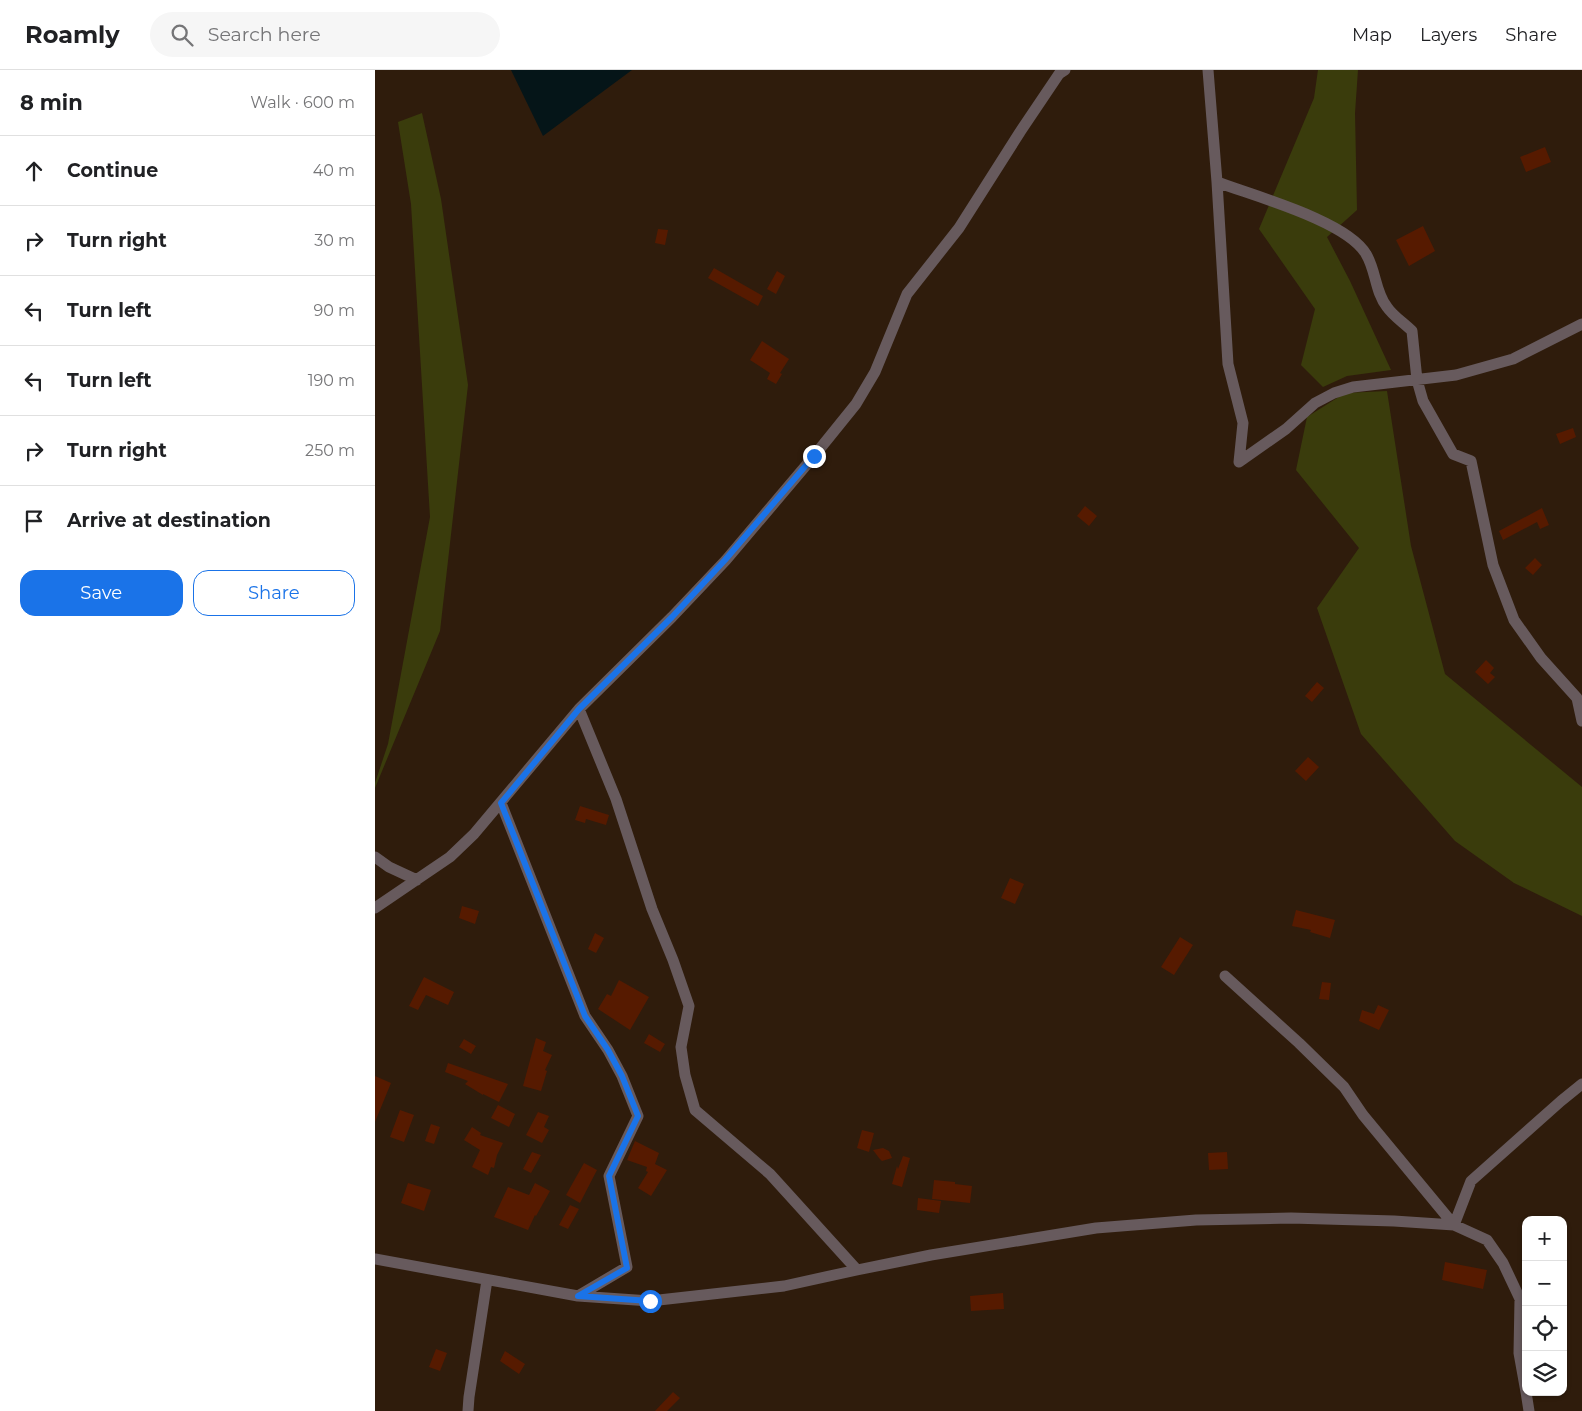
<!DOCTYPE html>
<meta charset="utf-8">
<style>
body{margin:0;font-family:Montserrat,sans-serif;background:#f6f6f6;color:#202124}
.controls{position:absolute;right:15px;bottom:15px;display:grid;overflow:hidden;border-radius:10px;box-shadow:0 1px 4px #0004}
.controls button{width:45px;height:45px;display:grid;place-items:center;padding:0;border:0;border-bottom:1px solid #e0e0e0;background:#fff;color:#202124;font:25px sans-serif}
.stop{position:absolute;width:15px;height:15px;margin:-11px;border:4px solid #1a73e8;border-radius:50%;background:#fff}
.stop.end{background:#1a73e8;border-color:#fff;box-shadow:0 1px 5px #0008}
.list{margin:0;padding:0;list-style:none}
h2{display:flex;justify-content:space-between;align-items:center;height:65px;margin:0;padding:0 20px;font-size:21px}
h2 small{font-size:16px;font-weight:400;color:#757577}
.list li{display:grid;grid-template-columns:32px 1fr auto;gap:15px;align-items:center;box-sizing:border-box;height:70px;padding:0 20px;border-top:1px solid #e0e0e0}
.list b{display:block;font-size:19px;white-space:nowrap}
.list em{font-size:16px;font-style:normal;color:#757577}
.actions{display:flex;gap:10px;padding:15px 20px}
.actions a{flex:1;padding:11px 0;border:1px solid #1a73e8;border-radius:15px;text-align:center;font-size:18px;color:#1a73e8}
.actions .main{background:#1a73e8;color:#fff}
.icon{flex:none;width:28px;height:28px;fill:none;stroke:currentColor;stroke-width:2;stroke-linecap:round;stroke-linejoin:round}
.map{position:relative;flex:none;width:1207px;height:1341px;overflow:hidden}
header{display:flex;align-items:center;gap:30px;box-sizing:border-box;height:70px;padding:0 25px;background:#fff;border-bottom:1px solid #e0e0e0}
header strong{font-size:24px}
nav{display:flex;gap:28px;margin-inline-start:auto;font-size:18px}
.search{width:350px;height:45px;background:#f6f6f6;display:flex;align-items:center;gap:12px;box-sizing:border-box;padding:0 18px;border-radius:28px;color:#757577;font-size:19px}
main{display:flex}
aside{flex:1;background:#fff}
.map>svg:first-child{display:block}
</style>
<header>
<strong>Roamly</strong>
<div class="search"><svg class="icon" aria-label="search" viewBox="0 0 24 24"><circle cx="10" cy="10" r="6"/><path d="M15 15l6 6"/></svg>Search here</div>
<nav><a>Map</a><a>Layers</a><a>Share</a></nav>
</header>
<main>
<aside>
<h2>8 min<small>Walk · 600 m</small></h2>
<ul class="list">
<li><svg class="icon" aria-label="ahead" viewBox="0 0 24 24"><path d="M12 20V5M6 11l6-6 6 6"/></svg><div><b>Continue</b></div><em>40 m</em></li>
<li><svg class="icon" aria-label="right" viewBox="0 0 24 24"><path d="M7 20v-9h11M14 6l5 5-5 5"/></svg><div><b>Turn right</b></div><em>30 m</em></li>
<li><svg class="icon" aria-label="left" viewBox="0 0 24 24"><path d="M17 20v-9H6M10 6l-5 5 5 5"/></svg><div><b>Turn left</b></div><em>90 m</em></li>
<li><svg class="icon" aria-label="left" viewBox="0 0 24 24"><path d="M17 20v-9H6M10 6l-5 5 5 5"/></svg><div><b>Turn left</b></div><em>190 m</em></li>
<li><svg class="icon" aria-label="right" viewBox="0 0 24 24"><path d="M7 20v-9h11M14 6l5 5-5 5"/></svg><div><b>Turn right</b></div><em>250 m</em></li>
<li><svg class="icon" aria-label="arrive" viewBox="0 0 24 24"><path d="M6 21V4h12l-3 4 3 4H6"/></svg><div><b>Arrive at destination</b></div></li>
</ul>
<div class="actions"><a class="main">Save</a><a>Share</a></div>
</aside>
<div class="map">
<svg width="1207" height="1341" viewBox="0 0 1207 1341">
<rect width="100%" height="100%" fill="#2f1c0c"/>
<path fill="#3a3c0c" d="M943 0H983L980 43 982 140 952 167 975 211 1016 300 972 306 948 317 926 295 940 239 884 159 939 28Z
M47 43 66 129 93 315 65 561 0 718V713L13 674 55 447 36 134 23 52Z
M1012 321 1036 476 1070 604 1207 717V846L1139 813 1080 771 986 664 942 538 984 478 921 400 932 347 970 323Z"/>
<path fill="#051518" d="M136 0H257L168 66Z"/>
<path fill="#561a00" d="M1170 77 1176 92 1151 102 1145 87Z
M1048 156 1060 181 1034 196 1021 170Z
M283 159 293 160 290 175 280 173Z
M339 198 388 226 383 236 333 208Z
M402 201 410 206 401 224 392 219Z
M387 271 414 289 405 303 407 304 401 314 392 309 395 303 375 290Z
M1198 358 1201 367 1185 374 1181 364Z
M710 436 722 446 714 456 702 446Z
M1167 438 1174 455 1165 459 1162 452 1128 470 1124 461Z
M1160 488 1167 495 1158 505 1150 498Z
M1111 590 1119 598 1115 603 1120 607 1113 614 1100 602Z
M942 612 949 618 937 632 930 626Z
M933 687 944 697 931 711 920 701Z
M205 736 234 745 231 755 211 749 210 753 200 750Z
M635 808 649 814 640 834 626 828Z
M87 836 104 841 100 854 84 848Z
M921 840 960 850 955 868 935 862 936 860 917 856Z
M220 863 229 868 221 883 213 879Z
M805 867 818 875 799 905 786 897Z
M49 907 79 922 73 935 51 925 43 940 34 936Z
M244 910 274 927 255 960 223 939 232 924 236 926Z
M947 912 956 913 954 930 944 929Z
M1003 935 1014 940 1004 960 984 951 987 940 999 944Z
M274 964 290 974 285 982 269 973Z
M161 968 171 972 168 981 177 985 170 1000 172 1001 166 1021 148 1016Z
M89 969 101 976 96 984 84 977Z
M73 993 133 1014 124 1032 108 1024V1025L90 1014 93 1011 70 1002Z
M0 1006 16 1013 0 1052Z
M123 1035 140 1044 134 1057 116 1048Z
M25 1040 39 1045 29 1072 15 1067Z
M163 1042 174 1046 169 1057 174 1060 167 1073 151 1065Z
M56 1054 65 1057 59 1074 50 1071Z
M97 1057 106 1063 105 1065 128 1073 122 1085 119 1098 116 1097 113 1105 97 1097 105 1080 89 1070Z
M487 1060 499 1063 494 1082 482 1078Z
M260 1071 284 1083 280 1094 292 1100 276 1126 263 1118 273 1102 271 1101 272 1097 252 1090Z
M508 1078 514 1081 517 1088 507 1091 504 1088 498 1080Z
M157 1082 166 1085 156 1103 148 1099Z
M852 1082 853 1099 834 1100 833 1083Z
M528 1086 535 1088 527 1117 517 1114 522 1096 523 1099Z
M209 1093 222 1100 205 1133 191 1125Z
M559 1110 580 1112V1114L597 1116 595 1133 557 1129Z
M33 1113 56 1120 49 1141 26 1133Z
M160 1113 175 1121 161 1146 160 1145 153 1160 119 1147 133 1117 154 1125Z
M543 1128 566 1131 564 1143 542 1140Z
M195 1135 204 1139 193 1159 184 1155Z
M1070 1192 1112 1200 1108 1219 1067 1210Z
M628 1223 629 1239 596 1241 595 1226Z
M61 1279 72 1283 65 1301 54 1297Z
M130 1281 150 1294 144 1304 125 1291Z
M298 1322 305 1328 292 1341H280Z"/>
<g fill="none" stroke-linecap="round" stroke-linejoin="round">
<path stroke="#675a5d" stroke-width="11" d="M833 0 842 112 853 294 868 353 864 392
M842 112C879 126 972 151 991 184 1001 200 1000 222 1012 237 1018 246 1029 253 1037 261L1042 310 1048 331 1078 384 1096 391 1118 495 1139 550 1166 588 1202 628 1207 651
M864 392 911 359 940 333 959 323 978 317 1081 305 1138 289 1207 254
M204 639 241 729 277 839 298 890 314 936 306 977 310 1005 320 1040 395 1104 482 1200
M126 733 210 946 233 980 247 1006 263 1046 234 1106 252 1197 203 1226
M0 787 14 797 42 810
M0 838 75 787 99 764 204 639 297 547 351 490 439 386 481 334 500 302 532 224 584 158 645 62 684 4 690 0
M850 906 924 973 969 1017 988 1045 1079 1155 1096 1111 1186 1031 1207 1014
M0 1189 203 1226 275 1231 409 1216 482 1200 556 1185 721 1158 821 1150 916 1148 1019 1151 1079 1155 1112 1170 1128 1193 1145 1229 1144 1283 1151 1322
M1151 1322 1154 1341
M93 1341 94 1327 112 1210"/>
</g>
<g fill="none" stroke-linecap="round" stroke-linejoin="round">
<path stroke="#1a73e8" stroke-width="6" d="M275 1231 203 1226 252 1198 234 1106 263 1046 247 1006 233 980 210 946 126 733 204 639 297 547 350 490 439 386"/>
</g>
</svg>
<div class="controls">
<button>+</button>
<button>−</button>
<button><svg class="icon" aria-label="locate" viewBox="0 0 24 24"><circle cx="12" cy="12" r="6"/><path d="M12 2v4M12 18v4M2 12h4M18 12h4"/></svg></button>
<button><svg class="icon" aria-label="layers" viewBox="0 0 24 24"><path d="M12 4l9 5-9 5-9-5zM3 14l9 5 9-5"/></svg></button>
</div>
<div class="stop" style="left:275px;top:1231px"></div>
<div class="stop end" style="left:439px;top:386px"></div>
</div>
</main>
